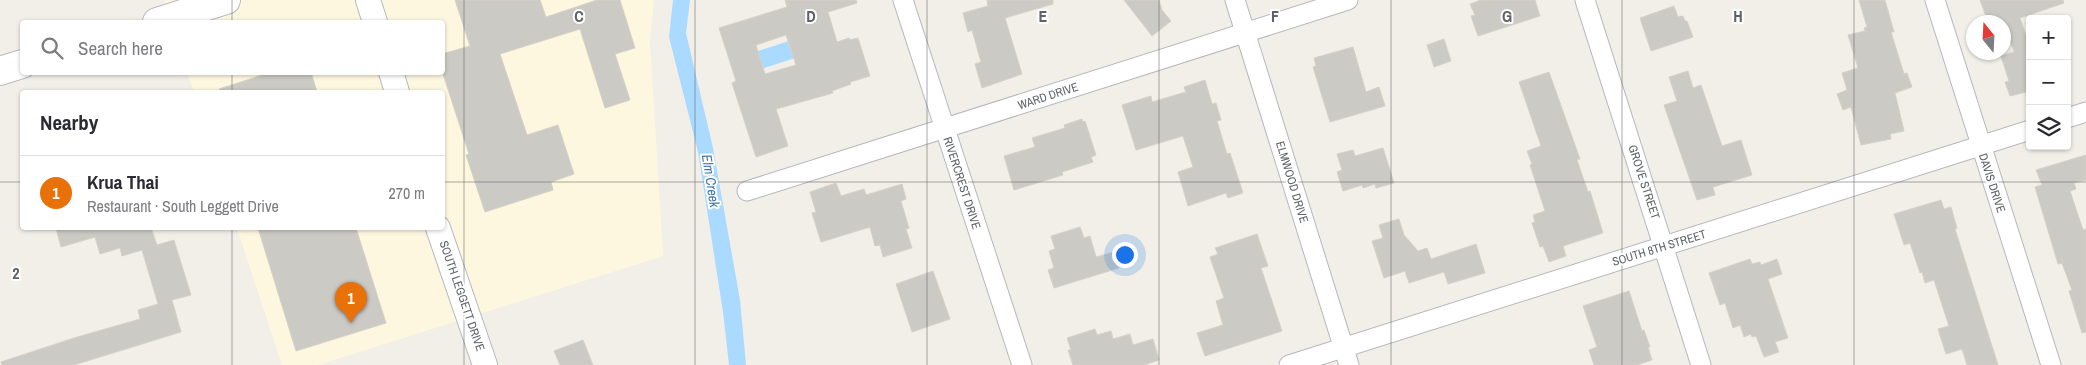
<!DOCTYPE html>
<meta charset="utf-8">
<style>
body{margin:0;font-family:"Archivo Narrow",sans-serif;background:#f7f7f7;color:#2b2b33}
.controls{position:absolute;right:15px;top:15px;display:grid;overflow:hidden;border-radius:5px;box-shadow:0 1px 4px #0004}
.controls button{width:45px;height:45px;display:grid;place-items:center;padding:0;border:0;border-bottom:1px solid #e1e1e2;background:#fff;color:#2b2b33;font:25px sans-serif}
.compass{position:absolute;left:1966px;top:15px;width:45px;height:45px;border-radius:50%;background:#fff;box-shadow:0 1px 4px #0004;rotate:342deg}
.you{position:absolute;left:1124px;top:254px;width:18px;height:18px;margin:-12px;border:4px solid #fff;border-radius:50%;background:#1a73e8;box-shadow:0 0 0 8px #1a73e833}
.badge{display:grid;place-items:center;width:32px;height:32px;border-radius:50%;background:#2563eb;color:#fff;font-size:16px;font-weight:700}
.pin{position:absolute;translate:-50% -41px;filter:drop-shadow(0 1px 2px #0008)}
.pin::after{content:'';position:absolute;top:26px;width:18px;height:15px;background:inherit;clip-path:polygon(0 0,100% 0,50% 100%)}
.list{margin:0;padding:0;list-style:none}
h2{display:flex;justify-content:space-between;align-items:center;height:65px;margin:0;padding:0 20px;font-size:21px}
h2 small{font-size:16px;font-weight:400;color:#7c7c81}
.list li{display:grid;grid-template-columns:32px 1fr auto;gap:15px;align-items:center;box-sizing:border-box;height:75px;padding:0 20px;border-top:1px solid #e1e1e2}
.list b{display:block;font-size:19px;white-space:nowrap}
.list p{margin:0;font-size:16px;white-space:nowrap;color:#7c7c81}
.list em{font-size:16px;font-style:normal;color:#7c7c81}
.icon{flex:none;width:28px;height:28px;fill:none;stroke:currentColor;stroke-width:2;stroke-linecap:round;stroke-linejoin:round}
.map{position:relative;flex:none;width:2086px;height:365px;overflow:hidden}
.search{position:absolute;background:#fff;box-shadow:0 1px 4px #0004;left:20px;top:20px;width:425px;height:55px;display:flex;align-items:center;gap:12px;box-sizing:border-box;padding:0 18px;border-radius:5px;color:#7c7c81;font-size:19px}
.panel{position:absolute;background:#fff;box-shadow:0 1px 4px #0004;left:20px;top:90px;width:425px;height:140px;border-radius:5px}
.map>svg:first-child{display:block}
</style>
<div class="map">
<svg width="2086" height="365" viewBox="0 0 2086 365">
<rect width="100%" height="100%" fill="#f1efe8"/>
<path fill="#fef7e0" d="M164 0H654L650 41 663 256 318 365H282L237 228H442V92H194L187 73 442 72V22H171Z"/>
<path fill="#aadaff" d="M673 0H690L686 33 713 148 740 300 746 365H729L723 312 698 152 669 37Z
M789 41 795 58 758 70 752 53Z"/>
<path fill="#cccac5" stroke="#d6d1c6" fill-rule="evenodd" d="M455 0H540L546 17 597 0H620L635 48 615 54 630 100 605 108 580 29 500 54 527 135 558 125 574 174 551 182 553 190 485 212 466 155 469 154 442 71V54L470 46Z
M785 0H856L857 3 828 12 837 42 849 38 850 40 858 38 870 76 850 82 851 84 832 91 833 93 776 109 788 146 756 157 732 83 736 81 719 28 787 7ZM786 35 796 65 765 74 756 45Z
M987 0H1053V4L1005 18 1022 74 982 88 975 64 981 62 972 30 968 32 963 13 988 6Z
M1124 0H1159L1162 10 1171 21 1152 36Z
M1481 0H1535L1540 16 1478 36 1471 16 1475 15 1470 4Z
M1859 0H1885L1894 32H1891L1904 74 1907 73 1912 87 1895 93 1904 131 1890 134 1891 139 1861 145 1851 107 1843 110 1837 94 1847 90 1842 73 1858 68 1848 35 1865 31 1864 28 1867 27Z
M1980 0H2063L2064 3 2020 18 2030 47V91L2010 96 2005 82 2009 81 2001 56 2014 52 2004 22H1988Z
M1674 6 1678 17 1683 16 1685 21H1687L1693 37 1651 51 1640 18Z
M1444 39 1451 61 1434 67 1427 45Z
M1353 47 1366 92 1379 87 1385 106 1330 122 1313 67 1316 66 1314 58Z
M1688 71 1693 88 1701 85 1722 146 1741 140 1752 175 1713 187 1715 195 1697 200 1664 105 1677 101 1669 77Z
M272 72H311L317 92H220L219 89Z
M1549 72 1580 159 1577 160 1588 192 1590 191 1603 233 1563 246 1566 256 1549 262 1543 246 1540 247 1532 223 1535 222 1533 215 1545 211 1530 165 1532 164 1527 151 1541 146 1519 82Z
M1205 80 1212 104 1216 103 1221 120 1217 121 1227 154 1230 153 1243 193 1228 198 1226 193 1188 206 1178 172 1193 167 1183 136 1136 150 1122 105 1151 96 1152 102 1186 92 1184 87Z
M1082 119 1083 122 1085 121 1096 155 1091 157 1093 162 1062 172 1063 175 1014 190 1004 156 1035 147 1032 138 1065 128 1064 125Z
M1383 148 1394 183 1376 188 1375 184 1363 188 1362 185 1343 191 1337 172 1342 170 1337 154 1353 150 1355 156Z
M2086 155V180L2074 183 2076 189 2070 191 2083 230 2086 229V332L2082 333 2069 291 2072 290 2062 263 2058 264 2035 187 2042 185 2036 170Z
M836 183 841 196 864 189 866 195 902 184 906 199 901 201 909 228 906 229 912 248 883 257 880 245 875 246 870 227 821 242 812 213 816 212 810 192Z
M1941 200 1944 209 1951 207 1957 228 1955 229 1998 365H1967L1962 349 1946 354 1938 329 1949 326 1934 280 1925 283 1922 272 1920 273 1910 243 1904 245 1894 214Z
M1399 219 1404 235 1418 251 1427 248 1431 259 1476 244 1485 273 1448 284 1444 272 1409 283 1405 271 1384 278 1372 241 1383 238 1379 225Z
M1080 227 1084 238 1090 236 1096 257 1114 252 1119 268 1054 288 1048 270 1054 268 1049 251 1055 249 1051 236Z
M56 228H151L157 245 174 240 191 295 172 300 181 332 74 365H2L1 362 74 338 140 319 138 310 158 304 142 250 122 256 120 248 100 254 95 237 61 247Z
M258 228H356L386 323 296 351Z
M1257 234 1268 266 1261 268 1282 331 1205 356 1197 333 1223 325 1216 301 1224 298 1210 257 1218 254 1215 248Z
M1750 259 1752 264 1760 262 1761 265 1777 259 1782 274 1768 279 1788 338 1775 342 1779 352 1764 357 1756 336 1752 337 1751 334 1744 337 1740 325 1733 328 1725 303 1720 305 1709 273Z
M933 271 950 319 912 332 896 284Z
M1629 291 1642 331 1644 330 1650 347H1648L1652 360 1637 365H1594L1589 350 1597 347 1583 306Z
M1095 329 1097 335 1111 331 1113 339 1130 334 1133 345 1153 339 1159 360 1144 365H1073L1068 350H1071L1067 338Z
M583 340 593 365H560L554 351Z"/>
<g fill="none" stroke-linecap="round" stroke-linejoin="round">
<defs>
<path id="minor" d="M903 0 1022 365
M1235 0 1349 365
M1585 0 1701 365
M1935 0 2051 365
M2067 118 2086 112
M747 191 1348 0
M1289 365 2030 130"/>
<path id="tertiary" d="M368 0 375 22
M391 72 397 92
M438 228 485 365"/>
<path id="secondary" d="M157 22 226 0
M0 71 22 64"/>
</defs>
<use href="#minor" stroke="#b5b8bc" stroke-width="21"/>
<use href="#tertiary" stroke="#b5b8bc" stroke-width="26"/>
<use href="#secondary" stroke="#b6babf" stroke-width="30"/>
<use href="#minor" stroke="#fff" stroke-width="19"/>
<use href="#tertiary" stroke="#fff" stroke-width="24"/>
<use href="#secondary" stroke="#fff" stroke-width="28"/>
</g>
<path fill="none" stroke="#5f6368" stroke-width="1" stroke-opacity="0.55" d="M232 0V22M464 0V365M695 0V365M927 0V365M1159 0V365M1391 0V365M1622 0V365M1854 0V365M232 72V92M0 182H22M442 182H2086M232 228V365"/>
<g text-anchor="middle" stroke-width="4" stroke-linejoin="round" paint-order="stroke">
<g font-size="12" fill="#5f6368" stroke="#fff">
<text transform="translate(1048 96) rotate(-18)" y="4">WARD DRIVE</text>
<text transform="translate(1292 182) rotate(73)" y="4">ELMWOOD DRIVE</text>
<text transform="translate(1644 182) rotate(72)" y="4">GROVE STREET</text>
<text transform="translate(962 183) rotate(72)" y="4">RIVERCREST DRIVE</text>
<text transform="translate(1992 183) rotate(72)" y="4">DAVIS DRIVE</text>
<text transform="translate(1659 248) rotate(-17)" y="4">SOUTH 8TH STREET</text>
<text transform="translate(462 296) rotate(71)" y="4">SOUTH LEGGETT DRIVE</text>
</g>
<g font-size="14" font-style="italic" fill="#4174aa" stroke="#fff">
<text transform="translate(711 181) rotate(81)" y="5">Elm Creek</text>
</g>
</g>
<g font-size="16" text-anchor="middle" font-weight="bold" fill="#5f6368" stroke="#fff" stroke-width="4" stroke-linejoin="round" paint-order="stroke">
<text x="579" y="22">C</text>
<text x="811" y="22">D</text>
<text x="1043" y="22">E</text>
<text x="1275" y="22">F</text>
<text x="1507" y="22">G</text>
<text x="1738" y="22">H</text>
<text x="16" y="279">2</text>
</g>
</svg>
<div class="controls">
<button>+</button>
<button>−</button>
<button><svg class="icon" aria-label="layers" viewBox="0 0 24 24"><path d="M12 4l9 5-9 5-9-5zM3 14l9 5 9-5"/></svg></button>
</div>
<svg class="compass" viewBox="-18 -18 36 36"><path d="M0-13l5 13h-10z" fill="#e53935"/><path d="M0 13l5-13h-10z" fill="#7c7c81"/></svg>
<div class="you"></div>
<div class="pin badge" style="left:351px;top:323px;background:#e8710a">1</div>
<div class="search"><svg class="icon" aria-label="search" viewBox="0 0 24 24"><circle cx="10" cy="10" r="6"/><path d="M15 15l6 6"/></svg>Search here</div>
<section class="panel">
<h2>Nearby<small></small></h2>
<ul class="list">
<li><span class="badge" style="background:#e8710a">1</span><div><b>Krua Thai</b><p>Restaurant · South Leggett Drive</p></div><em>270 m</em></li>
</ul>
</section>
</div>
